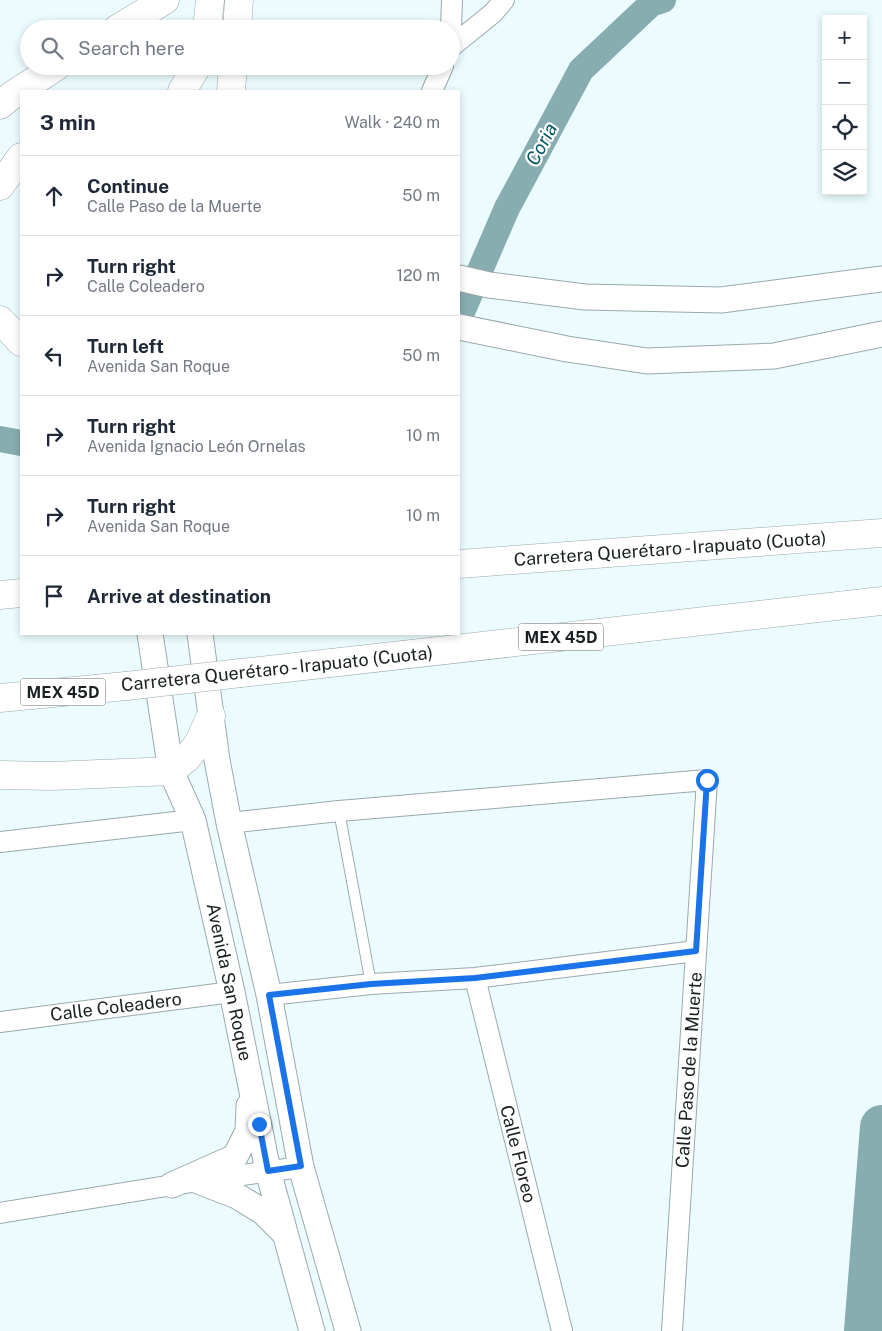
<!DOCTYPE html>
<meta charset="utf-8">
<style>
body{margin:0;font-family:"Public Sans",sans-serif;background:#f6f6f7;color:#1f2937}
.controls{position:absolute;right:15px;top:15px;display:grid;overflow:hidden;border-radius:0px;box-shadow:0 2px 8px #0003}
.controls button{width:45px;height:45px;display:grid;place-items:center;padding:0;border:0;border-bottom:1px solid #e0e1e3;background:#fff;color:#1f2937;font:25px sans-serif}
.stop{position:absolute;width:15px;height:15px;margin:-11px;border:4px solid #1a73e8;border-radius:50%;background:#fff}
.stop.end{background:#1a73e8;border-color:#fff;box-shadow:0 1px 5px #0008}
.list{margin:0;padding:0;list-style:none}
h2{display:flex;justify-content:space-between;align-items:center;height:65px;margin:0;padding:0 20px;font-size:21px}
h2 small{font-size:16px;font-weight:400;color:#747a83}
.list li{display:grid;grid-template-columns:32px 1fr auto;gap:15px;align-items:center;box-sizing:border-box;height:80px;padding:0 20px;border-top:1px solid #e0e1e3}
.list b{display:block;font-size:19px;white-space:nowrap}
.list p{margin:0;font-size:16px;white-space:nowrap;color:#747a83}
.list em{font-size:16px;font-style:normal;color:#747a83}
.icon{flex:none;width:28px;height:28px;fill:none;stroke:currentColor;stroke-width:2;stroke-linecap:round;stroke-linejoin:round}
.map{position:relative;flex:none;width:882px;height:1331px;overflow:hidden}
.search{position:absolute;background:#fff;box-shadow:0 2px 8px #0003;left:20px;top:20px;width:440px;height:55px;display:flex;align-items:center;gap:12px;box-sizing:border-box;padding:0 18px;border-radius:28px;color:#747a83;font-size:19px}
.panel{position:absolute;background:#fff;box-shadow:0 2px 8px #0003;left:20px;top:90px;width:440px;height:545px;border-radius:0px}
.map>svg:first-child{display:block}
</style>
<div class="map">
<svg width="882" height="1331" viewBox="0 0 882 1331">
<rect width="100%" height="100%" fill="#ecfcfe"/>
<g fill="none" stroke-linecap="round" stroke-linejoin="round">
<path stroke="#88adb1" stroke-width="26" d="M459 319 507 208 581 70 651 4 663 0
M0 439 21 443"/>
<path stroke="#88adb1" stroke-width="44" d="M866 1331 882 1127"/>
<defs>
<path id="service" d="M339 811 371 984"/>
<path id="minor" d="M451 29 452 0
M451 47 493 13 504 0
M432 91 443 66
M229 823 339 811 707 780 672 1331
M0 842 193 820
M475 978 562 1331
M269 995 371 984 475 978 696 951
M0 1022 232 992
M0 1213 198 1181 301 1167"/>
<path id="tertiary" d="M459 278 489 285 585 297 721 300 882 279
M459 327 567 349 647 361 774 356 882 334
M150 634 171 771 193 820 232 992 268 1171 312 1331
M200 634 217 760 229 823 269 995 301 1167 348 1331
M198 1181 237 1196 263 1212 284 1233
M172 1185 235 1157 248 1131 249 1106"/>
<path id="primary" d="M117 29 165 0
M207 29 210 0
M237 29 239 0
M182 91 197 66
M231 91 233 66
M0 105 11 96 57 66
M0 186 21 157
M0 320 21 342"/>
<path id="motorway" d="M459 564 882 533
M0 595 21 593
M241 673 882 601
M0 698 126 686
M0 775 51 776 171 771 187 758 198 744 211 716"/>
</defs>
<use href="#service" stroke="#9aa9ab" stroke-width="12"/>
<use href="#minor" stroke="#9aa9ab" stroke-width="22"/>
<use href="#tertiary" stroke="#9aa9ab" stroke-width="27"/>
<use href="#primary" stroke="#9aa9ab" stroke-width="29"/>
<use href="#motorway" stroke="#9aa9ab" stroke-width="29"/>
<use href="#service" stroke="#fff" stroke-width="10"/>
<use href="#minor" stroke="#fff" stroke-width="20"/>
<use href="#tertiary" stroke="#fff" stroke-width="25"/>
<use href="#primary" stroke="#fff" stroke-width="28"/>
<use href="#motorway" stroke="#fff" stroke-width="28"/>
<defs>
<path id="motorway-bridge" d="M126 686 241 673"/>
</defs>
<use href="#motorway-bridge" stroke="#9aa9ab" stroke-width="29" stroke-linecap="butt"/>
<use href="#motorway-bridge" stroke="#fff" stroke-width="28"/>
</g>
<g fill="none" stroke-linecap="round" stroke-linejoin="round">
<path stroke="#1a73e8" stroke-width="6" d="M259 1124 268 1171 301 1166 269 995 371 984 475 978 696 951 707 780"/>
</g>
<g text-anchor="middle" stroke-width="4.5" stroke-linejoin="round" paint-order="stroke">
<g fill="#fff" stroke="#5f6364" stroke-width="1">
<rect x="518.5" y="623.5" width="85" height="27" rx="4"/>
<rect x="20.5" y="678.5" width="85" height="27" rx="4"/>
</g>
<g font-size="16" font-weight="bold" fill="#1a2021">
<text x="561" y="643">MEX 45D</text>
<text x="63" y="698">MEX 45D</text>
</g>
<g font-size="18" fill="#1a2021" stroke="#fff">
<text transform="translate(670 549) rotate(-4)" y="6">Carretera Querétaro - Irapuato (Cuota)</text>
<text transform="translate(277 669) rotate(-6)" y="6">Carretera Querétaro - Irapuato (Cuota)</text>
<text transform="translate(229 982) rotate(78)" y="6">Avenida San Roque</text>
<text transform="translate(116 1007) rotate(-7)" y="6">Calle Coleadero</text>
<text transform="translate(689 1070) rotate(-86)" y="6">Calle Paso de la Muerte</text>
<text transform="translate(518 1154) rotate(76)" y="6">Calle Floreo</text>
</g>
<g font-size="19" font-style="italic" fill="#01575e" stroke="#fff">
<text transform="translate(541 144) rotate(-62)" y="7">Coria</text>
</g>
</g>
</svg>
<div class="controls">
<button>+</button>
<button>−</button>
<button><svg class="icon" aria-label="locate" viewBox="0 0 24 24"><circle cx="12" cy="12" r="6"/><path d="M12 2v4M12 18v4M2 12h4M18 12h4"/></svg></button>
<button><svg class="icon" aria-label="layers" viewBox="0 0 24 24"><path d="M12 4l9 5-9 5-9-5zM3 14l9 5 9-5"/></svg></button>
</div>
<div class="stop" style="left:707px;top:780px"></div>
<div class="stop end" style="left:259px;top:1124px"></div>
<div class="search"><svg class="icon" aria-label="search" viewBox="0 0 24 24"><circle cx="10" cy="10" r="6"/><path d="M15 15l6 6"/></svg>Search here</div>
<section class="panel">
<h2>3 min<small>Walk · 240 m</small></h2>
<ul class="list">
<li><svg class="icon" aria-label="ahead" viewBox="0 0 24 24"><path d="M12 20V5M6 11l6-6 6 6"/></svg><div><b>Continue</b><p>Calle Paso de la Muerte</p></div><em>50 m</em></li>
<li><svg class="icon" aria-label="right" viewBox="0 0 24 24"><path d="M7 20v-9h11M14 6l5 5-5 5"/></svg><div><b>Turn right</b><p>Calle Coleadero</p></div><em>120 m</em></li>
<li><svg class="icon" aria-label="left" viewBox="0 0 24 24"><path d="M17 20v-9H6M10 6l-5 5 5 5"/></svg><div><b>Turn left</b><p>Avenida San Roque</p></div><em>50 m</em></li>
<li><svg class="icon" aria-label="right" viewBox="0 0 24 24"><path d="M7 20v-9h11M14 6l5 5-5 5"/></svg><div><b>Turn right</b><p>Avenida Ignacio León Ornelas</p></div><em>10 m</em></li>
<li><svg class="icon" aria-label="right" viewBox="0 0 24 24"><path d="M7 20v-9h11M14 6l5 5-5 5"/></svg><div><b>Turn right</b><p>Avenida San Roque</p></div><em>10 m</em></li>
<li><svg class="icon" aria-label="arrive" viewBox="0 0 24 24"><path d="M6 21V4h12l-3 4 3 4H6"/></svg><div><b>Arrive at destination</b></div></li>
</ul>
</section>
</div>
